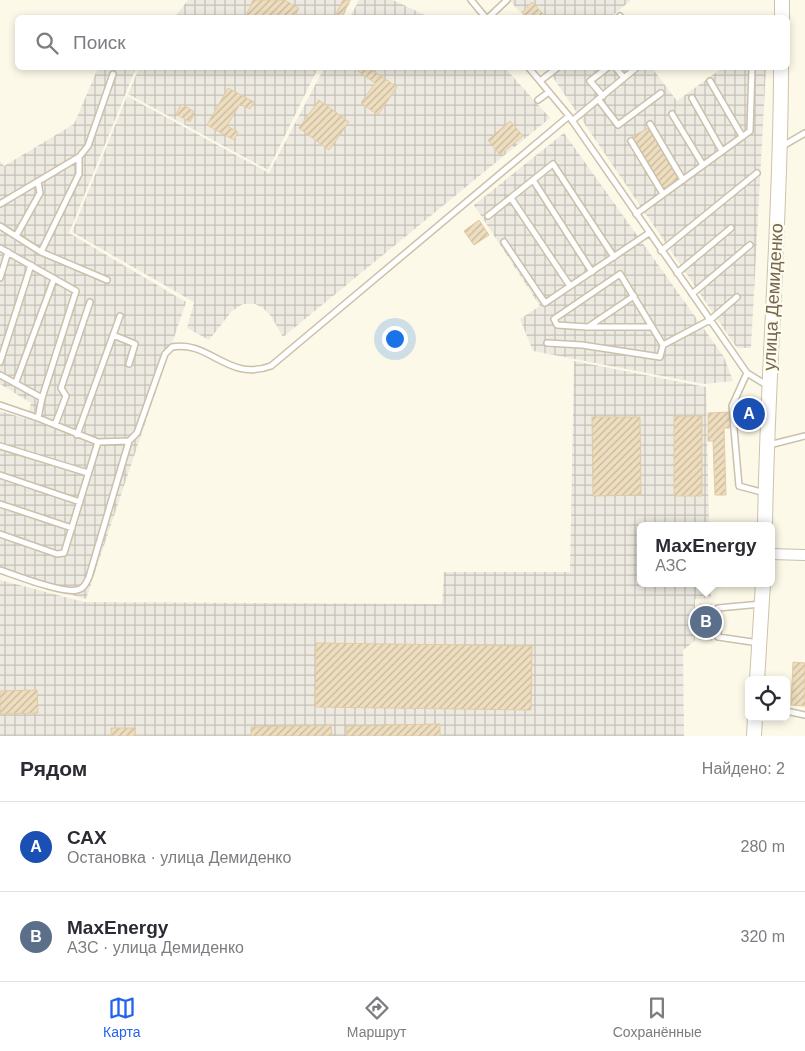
<!DOCTYPE html>
<html lang="ru">
<meta charset="utf-8">
<style>
body{margin:0;font-family:Arial,sans-serif;background:#f7f7f7;color:#2b2b33}
.controls{position:absolute;right:15px;bottom:15px;display:grid;overflow:hidden;border-radius:8px;box-shadow:0 2px 8px #0003}
.controls button{width:45px;height:45px;display:grid;place-items:center;padding:0;border:0;border-bottom:1px solid #e1e1e2;background:#fff;color:#2b2b33;font:25px sans-serif}
.you{position:absolute;left:394px;top:338px;width:18px;height:18px;margin:-12px;border:4px solid #fff;border-radius:50%;background:#1a73e8;box-shadow:0 0 0 8px #1a73e833}
.badge{display:grid;place-items:center;width:32px;height:32px;border-radius:50%;background:#2563eb;color:#fff;font-size:16px;font-weight:700}
.pin{position:absolute;translate:-50% -50%;border:2px solid #fff;box-shadow:0 1px 5px #0006}
.popup{position:absolute;left:637px;top:522px;width:138px;height:65px;box-sizing:border-box;display:grid;place-content:center;border-radius:8px;background:#fff;filter:drop-shadow(0 1px 4px #0005);font-size:16px;white-space:nowrap;color:#7c7c81}
.popup b{font-size:19px;color:#2b2b33}
.popup::after{content:'';position:absolute;left:50%;top:100%;margin-left:-10px;border:10px solid transparent;border-top-color:#fff}
.list{margin:0;padding:0;list-style:none}
h2{display:flex;justify-content:space-between;align-items:center;height:65px;margin:0;padding:0 20px;font-size:21px}
h2 small{font-size:16px;font-weight:400;color:#7c7c81}
.list li{display:grid;grid-template-columns:32px 1fr auto;gap:15px;align-items:center;box-sizing:border-box;height:90px;padding:0 20px;border-top:1px solid #e1e1e2}
.list b{display:block;font-size:19px;white-space:nowrap}
.list p{margin:0;font-size:16px;white-space:nowrap;color:#7c7c81}
.list em{font-size:16px;font-style:normal;color:#7c7c81}
.icon{flex:none;width:28px;height:28px;fill:none;stroke:currentColor;stroke-width:2;stroke-linecap:round;stroke-linejoin:round}
.map{position:relative;flex:none;width:805px;height:736px;overflow:hidden}
.search{position:absolute;background:#fff;box-shadow:0 2px 8px #0003;left:15px;right:15px;top:15px;height:55px;display:flex;align-items:center;gap:12px;box-sizing:border-box;padding:0 18px;border-radius:8px;color:#7c7c81;font-size:19px}
.sheet{height:245px;background:#fff}
nav{display:flex;justify-content:space-around;align-items:center;box-sizing:border-box;height:70px;border-top:1px solid #e1e1e2;background:#fff;font-size:14px;color:#7c7c81}
nav a{display:grid;justify-items:center;gap:2px}
nav .on{color:#2563eb}
.map>svg:first-child{display:block}
</style>
<div class="map">
<svg width="805" height="736" viewBox="0 0 805 736">
<defs>
<pattern id="industrial-grid" width="8" height="8" patternUnits="userSpaceOnUse" patternTransform="scale(1.25)"><rect width="8" height="8" fill="#edeae1"/><path d="M0 4h8M4 0v8" fill="none" stroke="#c5c1b9"/></pattern>
<pattern id="building-hatch" width="6" height="6" patternUnits="userSpaceOnUse" patternTransform="scale(1.25)"><rect width="6" height="6" fill="#eedebf"/><path d="M-1 1l2-2M0 6l6-6M5 7l2-2" fill="none" stroke="#c5b89d"/></pattern>
</defs>
<rect width="100%" height="100%" fill="#fcf9e8"/>
<path fill="url(#industrial-grid)" d="M188 0H351L343 17 174 18Z
M359 0H393L429 17H350Z
M509 0H631L610 18 525 17Z
M98 68H136L69 233 186 302 86 599 0 574V411L27 419 31 403 0 384V161L4 166 74 124Z
M139 68H318L268 170 128 94Z
M324 68H505L550 118 283 337 271 316 263 308 255 304H243L232 311 209 340 187 328 194 302 72 232 127 96 269 173Z
M563 68H652L677 101 722 68H766L751 348H737L552 76Z
M564 133 724 357 733 381 704 384 533 351 520 319 540 306 474 205Z
M574 361 706 387 709 526H641V583H711V598L695 599V641L683 650 684 736H0V580L84 602 442 604 444 572H570Z"/>
<path fill="url(#building-hatch)" stroke="#e2cba2" d="M253 0H284L299 8 294 18H245Z
M343 0H350L341 18H334Z
M532 2 546 17V18H528L522 12Z
M360 68H373L372 70 397 87 378 115 361 103 375 83 358 71Z
M228 88 254 102 250 109 240 104 227 126 238 132 234 140 207 125Z
M319 100 349 122 329 150 299 128Z
M181 104 195 112 190 122 176 114Z
M510 121 523 136 500 155 488 140Z
M648 128 679 178 663 188 632 137Z
M479 220 489 235 474 245 464 231Z
M731 412V428H724L726 495H715L713 441H708V413Z
M674 416H702V496H674Z
M592 417H640L641 495 593 496Z
M699 605H712V640L699 639Z
M316 643 532 646 531 710 315 707Z
M793 662 805 663V706L791 705Z
M37 690 38 713 0 714V691Z
M440 724V736H347L346 726Z
M331 725 332 736H251V727Z
M111 728H135V736H111Z"/>
<g fill="none" stroke-linecap="round" stroke-linejoin="round">
<defs>
<path id="service" d="M471 0 486 18
M488 18 507 0
M618 18 620 16
M529 68 569 116
M616 68 624 78
M540 81 557 68
M710 81 742 136
M603 96 590 81 607 68
M692 98 722 151
M598 99 618 125 661 93
M538 100 549 92
M672 114 703 165
M572 121 636 68
M650 124 683 180
M631 141 663 194
M781 147 805 133
M533 180 592 272
M511 198 570 286
M0 204 79 157 88 146 113 74
M636 214 750 131 752 68
M488 216 553 164 614 257
M0 226 41 252 107 280
M16 236 40 193 38 182
M504 242 545 303 649 233
M0 248 76 291 42 398 38 418 98 442 129 441 137 433 165 354 172 347C210 340 227 382 271 366L569 116 747 373 768 386
M661 251 757 173
M41 252 79 174V157
M677 273 731 228
M0 278 8 252
M692 294 750 245
M588 327 634 296
M652 327H587L557 325 554 319 620 274 663 345 710 320 737 297
M113 335 135 344 129 364
M547 343 582 345 660 357 663 345
M0 362 31 265
M747 373 732 406 739 486 765 493
M0 375 42 398
M16 382 54 279
M0 405 38 418
M55 425 66 396 61 388 90 302
M77 435 120 316
M769 445 805 436
M0 446 88 473
M0 475 80 502
M0 504 72 528
M0 534 57 554 64 553 98 442
M0 570C15 575 63 594 77 590 84 589 86 583 89 577L129 441
M759 643 718 637V608L761 604
M786 711 805 715"/>
<path id="minor" d="M771 554 805 555"/>
<path id="secondary" d="M782 18V0
M765 526C767 373 781 220 781 68
M757 680 763 583
M754 736 755 717"/>
</defs>
<use href="#service" stroke="#cbc1ab" stroke-width="8"/>
<use href="#minor" stroke="#cbc1ab" stroke-width="12"/>
<use href="#secondary" stroke="#cec3aa" stroke-width="16"/>
<use href="#service" stroke="#fff" stroke-width="5"/>
<use href="#minor" stroke="#fff" stroke-width="10"/>
<use href="#secondary" stroke="#fff" stroke-width="14"/>
</g>
<g text-anchor="middle" stroke-width="5" stroke-linejoin="round" paint-order="stroke">
<g font-size="18" fill="#75664d" stroke="#fefcef">
<text transform="translate(773 297) rotate(-87)" y="6">улица Демиденко</text>
</g>
</g>
</svg>
<div class="controls">
<button><svg class="icon" aria-label="locate" viewBox="0 0 24 24"><circle cx="12" cy="12" r="6"/><path d="M12 2v4M12 18v4M2 12h4M18 12h4"/></svg></button>
</div>
<div class="you"></div>
<div class="pin badge" style="left:749px;top:414px;background:#1a4fb4">A</div>
<div class="pin badge" style="left:706px;top:622px;background:#5c6f8a">B</div>
<div class="popup"><b>MaxEnergy</b>АЗС</div>
<div class="search"><svg class="icon" aria-label="search" viewBox="0 0 24 24"><circle cx="10" cy="10" r="6"/><path d="M15 15l6 6"/></svg>Поиск</div>
</div>
<section class="sheet">
<h2>Рядом<small>Найдено: 2</small></h2>
<ul class="list">
<li><span class="badge" style="background:#1a4fb4">A</span><div><b>САХ</b><p>Остановка · улица Демиденко</p></div><em>280 m</em></li>
<li><span class="badge" style="background:#5c6f8a">B</span><div><b>MaxEnergy</b><p>АЗС · улица Демиденко</p></div><em>320 m</em></li>
</ul>
</section>
<nav>
<a class="on"><svg class="icon" aria-label="map" viewBox="0 0 24 24"><path d="M3 6l6-2 6 2 6-2v14l-6 2-6-2-6 2zM9 4v14M15 6v14"/></svg>Карта</a>
<a><svg class="icon" aria-label="directions" viewBox="0 0 24 24"><path d="M12 3l9 9-9 9-9-9zM9 14v-3h6M13 9l2 2-2 2"/></svg>Маршрут</a>
<a><svg class="icon" aria-label="saved" viewBox="0 0 24 24"><path d="M7 4h10v16l-5-4-5 4z"/></svg>Сохранённые</a>
</nav>
